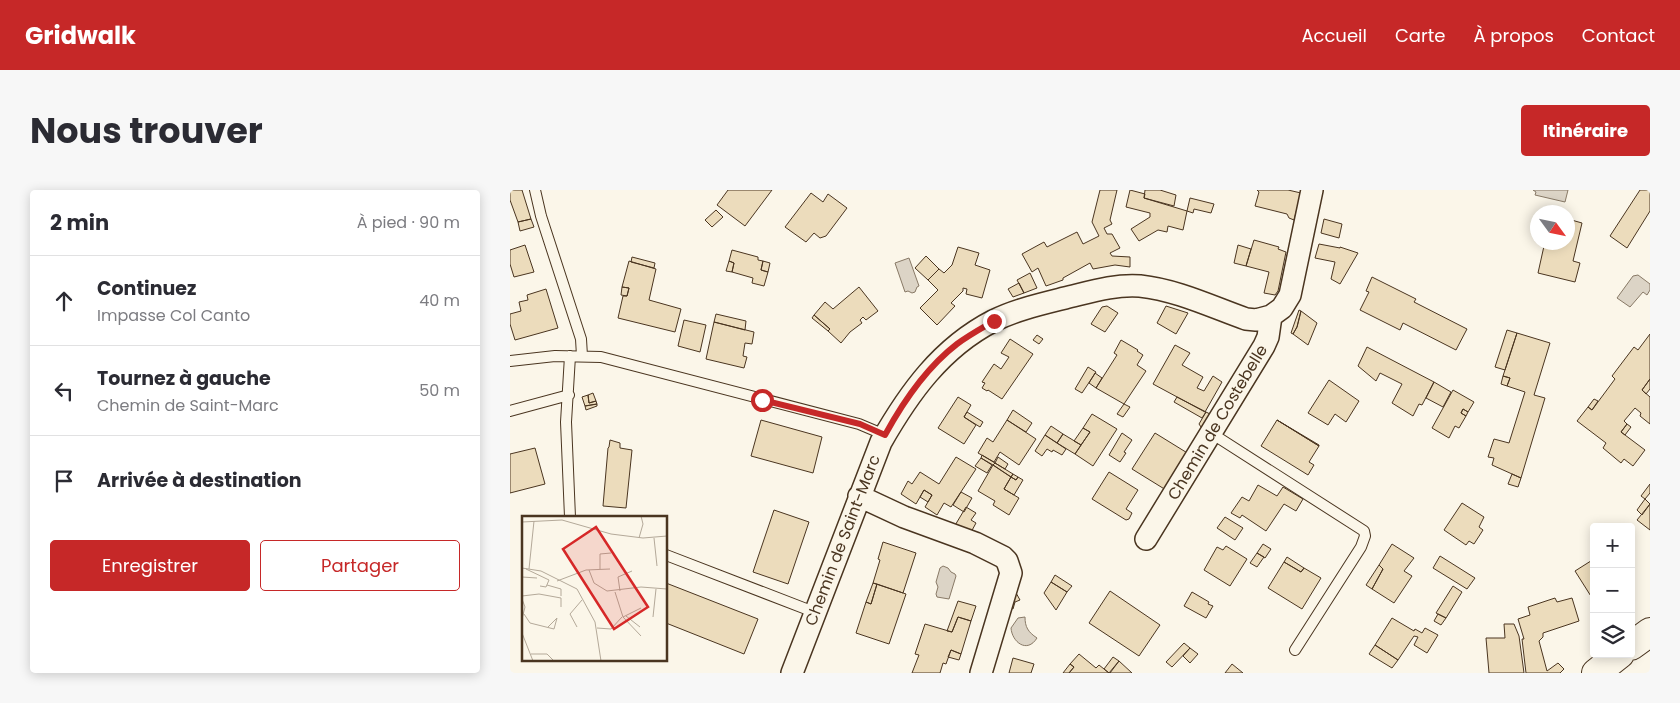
<!DOCTYPE html>
<html lang="fr">
<meta charset="utf-8">
<style>
body{margin:0;font-family:Poppins,sans-serif;background:#f7f7f7;color:#2b2b33}
.controls{position:absolute;right:15px;bottom:15px;display:grid;overflow:hidden;border-radius:5px;box-shadow:0 2px 12px #0003}
.controls button{width:45px;height:45px;display:grid;place-items:center;padding:0;border:0;border-bottom:1px solid #e1e1e2;background:#fff;color:#2b2b33;font:25px sans-serif}
.compass{position:absolute;left:1020px;top:15px;width:45px;height:45px;border-radius:50%;background:#fff;box-shadow:0 2px 12px #0003;rotate:123deg}
.stop{position:absolute;width:15px;height:15px;margin:-11px;border:4px solid #c62828;border-radius:50%;background:#fff}
.stop.end{background:#c62828;border-color:#fff;box-shadow:0 1px 5px #0008}
.list{margin:0;padding:0;list-style:none}
h2{display:flex;justify-content:space-between;align-items:center;height:65px;margin:0;padding:0 20px;font-size:21px}
h2 small{font-size:16px;font-weight:400;color:#7c7c81}
.list li{display:grid;grid-template-columns:32px 1fr auto;gap:15px;align-items:center;box-sizing:border-box;height:90px;padding:0 20px;border-top:1px solid #e1e1e2}
.list b{display:block;font-size:19px;white-space:nowrap}
.list p{margin:0;font-size:16px;white-space:nowrap;color:#7c7c81}
.list em{font-size:16px;font-style:normal;color:#7c7c81}
.actions{display:flex;gap:10px;padding:15px 20px}
.actions a{flex:1;padding:11px 0;border:1px solid #c62828;border-radius:5px;text-align:center;font-size:18px;color:#c62828}
.actions .main{background:#c62828;color:#fff}
.icon{flex:none;width:28px;height:28px;fill:none;stroke:currentColor;stroke-width:2;stroke-linecap:round;stroke-linejoin:round}
.map{position:relative;flex:none;width:1140px;height:483px;overflow:hidden;border-radius:5px}
header{display:flex;align-items:center;gap:30px;box-sizing:border-box;height:70px;padding:0 25px;background:#c62828;color:#fff}
header strong{font-size:24px}
nav{display:flex;gap:28px;margin-inline-start:auto;font-size:18px}
.intro{display:flex;align-items:center;justify-content:space-between;box-sizing:border-box;height:120px;padding:0 30px}
h1{margin:0;font-size:35px}
.button{padding:12px 22px;border-radius:5px;background:#c62828;color:#fff;font-size:18px;font-weight:700}
main{display:flex;gap:30px;padding:0 30px}
aside{flex:1;background:#fff;border-radius:5px;box-shadow:0 2px 12px #0003}
.map>svg:first-child{display:block}
</style>
<header>
<strong>Gridwalk</strong>
<nav><a>Accueil</a><a>Carte</a><a>À propos</a><a>Contact</a></nav>
</header>
<div class="intro"><h1>Nous trouver</h1><a class="button">Itinéraire</a></div>
<main>
<aside>
<h2>2 min<small>À pied · 90 m</small></h2>
<ul class="list">
<li><svg class="icon" aria-label="ahead" viewBox="0 0 24 24"><path d="M12 20V5M6 11l6-6 6 6"/></svg><div><b>Continuez</b><p>Impasse Col Canto</p></div><em>40 m</em></li>
<li><svg class="icon" aria-label="left" viewBox="0 0 24 24"><path d="M17 20v-9H6M10 6l-5 5 5 5"/></svg><div><b>Tournez à gauche</b><p>Chemin de Saint-Marc</p></div><em>50 m</em></li>
<li><svg class="icon" aria-label="arrive" viewBox="0 0 24 24"><path d="M6 21V4h12l-3 4 3 4H6"/></svg><div><b>Arrivée à destination</b></div></li>
</ul>
<div class="actions"><a class="main">Enregistrer</a><a>Partager</a></div>
</aside>
<div class="map">
<svg width="1140" height="483" viewBox="0 0 1140 483">
<rect width="100%" height="100%" fill="#fbf6e9"/>
<path fill="#dcd4c6" stroke="#887966" d="M1023 0H1058L1055 12 1025 5 1026 2Z
M399 68 409 96 407 97 405 102 402 103 398 101 395 102 385 73Z
M1128 85 1140 94V100L1137 105 1133 102 1120 117 1107 108 1123 86Z
M433 376 438 378 441 382 445 384 446 386 439 409 427 407 426 404 428 397 426 392 430 378Z
M515 427C515 437 518 442 527 448 517 464 502 452 501 438L508 428Z"/>
<path fill="#ecdcbc" stroke="#4a3520" d="M0 0H12L21 29 8 32 0 10Z
M218 0H262L235 36 207 15Z
M590 0H607L600 30 602 34 594 38 597 44H602L610 58 600 63 602 66 620 67V77L605 75 583 79 580 73 553 88V90L536 96 528 78 522 82 512 64 534 52 537 57 567 42 573 54 589 46 582 32Z
M620 0 635 4 634 8 677 21 673 40 658 36 657 42 648 40 629 51 621 39 640 27V23L616 17Z
M635 0H650L666 5 664 16 634 8Z
M747 0H778L791 3 784 30 779 28 777 24 745 16 749 2Z
M1130 0H1140V21L1117 58 1100 46Z
M301 3 313 12 318 4 337 18 316 46 310 48 304 43 296 52 275 37Z
M680 8 704 14 701 23 684 19 683 23 677 21Z
M206 20 213 27 202 37 195 30Z
M21 29 24 37 10 41 8 32Z
M814 29 832 34 829 48 811 43Z
M1058 29 1072 33 1063 71 1070 73 1065 92 1028 83 1034 56 1040 57 1041 52H1058Z
M744 50 769 57 768 59 776 62 768 101 765 105 754 103 759 82 736 76Z
M809 54 830 58V57L848 63 830 94 821 89 825 72 805 68Z
M15 55 24 82 4 87 0 74V60Z
M728 55 741 59 736 76 724 73Z
M448 57 469 63 465 75 480 80 472 108 456 104 457 99 453 98V101L441 113 445 116 427 135 410 118 428 100 418 90 429 79 434 83 442 75Z
M222 60 248 67V70L253 71 251 80 258 82 254 96 242 93 243 88 222 82 224 73 219 71Z
M416 66 429 79 418 90 405 78Z
M122 67 145 73 144 78 121 72Z
M119 71 146 79 139 110 171 119 165 142 108 128 113 106H117L119 98 112 97Z
M219 71 224 73 222 82 216 81Z
M253 71 260 73 258 82 251 80Z
M520 83 527 98 514 103 507 90Z
M862 87 906 109 904 112 957 139 946 160 893 133 890 140 850 120 859 102 856 101Z
M509 93 514 103 503 107 498 99Z
M112 97 119 98 117 106 111 105Z
M349 97 368 121 356 130 353 127 350 130 352 133 340 142 331 153 318 141 320 139 304 125 315 112 323 119Z
M36 99 48 138 5 150 0 134V124L11 121 9 112 18 110 17 105Z
M597 116 608 123 595 142 581 134 592 117Z
M656 116 678 123 666 144 647 133Z
M789 120 791 121 787 137 783 144 781 143Z
M791 121 807 133 798 155 783 144 787 137Z
M206 124 236 131 235 140 204 132Z
M304 125 320 139 318 141 302 128Z
M174 130 196 135 190 162 168 156Z
M204 132 244 142 242 154 235 153 233 166 237 167 234 178 196 169Z
M997 140 1007 143 995 180 985 177Z
M1007 143 1040 153 1024 205 1035 208 1011 288 982 275 984 268 978 267 984 249 999 253 1015 202 997 196 1000 188 993 186Z
M1140 144V189L1132 200 1140 207V234L1130 226 1131 223 1125 218 1114 231 1117 234 1111 242 1135 260 1123 276 1114 269 1111 273 1093 258 1096 253 1067 231 1078 217 1082 220 1105 189 1102 186 1124 157 1128 160Z
M527 145 533 149 529 154 523 150Z
M500 149 523 164 492 209 478 200 477 201 472 198 475 193 472 192 484 174 491 179 499 167 491 163Z
M611 150 628 160 627 161 633 165 627 175 636 181 614 214 586 198 607 165 604 163Z
M665 155 680 163 672 175 693 187 687 198 694 201 703 186 712 192 695 222 643 194Z
M857 157 924 192 912 215 909 214 903 226 882 213 892 194 870 183 866 191 848 176Z
M578 177 586 182 572 203 565 199Z
M585 183 592 188 586 198 579 193Z
M993 186 1000 188 997 196 991 194Z
M1140 189V199L1136 204 1132 200Z
M819 190 849 211 836 232 825 224 818 235 798 223Z
M924 192 941 202 933 217 916 208Z
M943 200 964 212 958 222 953 219 951 223 956 226 949 238 945 236 939 248 922 238Z
M83 203 86 211 79 213 78 205Z
M78 205 79 213 86 211 87 214 75 216 72 207Z
M448 207 461 215 454 227 466 235 454 254 428 238Z
M667 207 696 222 692 228 664 212Z
M1084 209 1088 211 1082 220 1078 217Z
M87 214V216L76 220 75 216Z
M614 214 620 217 613 227 607 224Z
M953 219 958 222 956 226 951 223Z
M503 220 522 233 516 242 497 230Z
M457 222 473 232 470 237 454 227Z
M696 222 702 225 693 240 689 234Z
M582 224 607 239 583 276 565 264 580 242 573 238Z
M251 230 312 247 303 283 241 266Z
M497 230 526 249 509 275 490 262 484 272 468 263 477 248 483 252Z
M767 230 809 255V256Z
M767 230 809 256 799 272 804 275 798 285 751 256Z
M1117 234 1121 237 1115 245 1111 242Z
M541 236 553 244 547 253 535 245Z
M573 238 580 242 571 255 564 251Z
M612 243 622 250 614 262 616 263 610 272 599 265Z
M645 243 679 264 656 300 622 279Z
M553 244 571 255 565 264 547 253Z
M535 245 556 259 552 265 543 260 542 262 537 259 532 266 525 261Z
M100 250 110 253V258L122 260 116 318 93 316 98 258 99 257Z
M25 258 35 294 0 303V264Z
M472 265 485 273 483 275 471 268Z
M446 267 466 279 441 317 434 313 427 325 415 317 422 305 414 300 406 314 391 304 398 291 402 294 410 282 429 294Z
M488 267 498 274 495 279 485 273Z
M471 268 482 275 477 283 465 276Z
M485 273 503 284 501 287 483 275Z
M483 275 501 287 494 299 509 308 499 325 483 315 485 311 468 301Z
M599 282 628 300 616 319 622 323 619 329 616 330 582 309Z
M503 284 508 287 506 290 501 287Z
M1002 284 1011 288 1008 297 998 294Z
M501 287 506 290 508 287 513 290 504 305 494 299Z
M1140 294V303L1135 309 1131 306Z
M748 295 767 306 773 297 793 309 786 321 774 314 756 341 732 325 730 328 721 323 732 307 739 311Z
M414 300 422 305 418 312 410 307Z
M451 302 462 308 454 322 443 315Z
M1135 309 1140 314 1132 325 1127 320Z
M952 313 974 327 969 337 973 340 964 354 959 351 956 355 934 340Z
M1140 314V340L1127 330Z
M456 317 466 323 461 330 466 333 460 344 444 337Z
M264 320 299 332 278 394 243 382Z
M715 327 733 338 725 350 707 338Z
M373 352 406 363 393 403 363 393 370 370 368 369Z
M753 354 761 359 755 368 747 363Z
M882 354 904 368 894 381 902 386 884 413 862 399 873 379 869 375Z
M716 356 737 369 720 396 694 380 707 357 713 360Z
M747 363 754 367 747 377 740 373Z
M930 366 965 388 957 399 923 378Z
M777 367 794 378 791 382 774 372Z
M1084 369V411L1065 381Z
M774 372 791 382 794 378 811 388 792 419 758 398Z
M869 375 873 379 862 399 856 395Z
M545 385 562 396 557 402 541 392Z
M541 392 557 402 546 420 534 403Z
M156 393 248 429 234 464 156 433Z
M363 393 367 394 361 414 356 412Z
M367 394 396 404 379 454 346 443 356 412 361 414Z
M943 396 952 402 936 428 926 423Z
M505 401 510 410 505 412 503 419 500 417Z
M600 401 650 435 629 466 579 433Z
M682 402 699 412 698 414 703 416 696 428 674 416Z
M1045 408 1047 412 1062 408 1069 431 1033 443V447L1029 451 1037 481 1048 473 1054 479 1050 483H1016L1012 449H1014L1008 429 1020 425 1018 417Z
M448 411 466 416 461 431 448 427 442 442 437 441Z
M928 424 936 428 931 435 924 431Z
M448 427 461 431 451 464 441 460 436 474 433 473 430 483H402L409 465 405 464 415 434 442 442Z
M882 428 904 441 905 439 912 443 915 438 928 445 917 463 904 455 908 447 904 446 888 470 865 455Z
M994 434H1004L1009 446 1014 483H979L976 448H995Z
M674 453 680 458 662 477 656 472Z
M865 455 888 470 882 478 859 464Z
M680 458 688 464 680 473 673 466Z
M441 460 451 464 449 470 438 467Z
M569 464 586 478 589 475 599 483H559L564 477 560 474Z
M603 467 609 471 599 483 594 479Z
M503 468 524 474 521 483H499Z
M609 471 622 483H600Z
M560 474 564 477 559 483H553Z
M722 474 733 483H715Z"/>
<g fill="none" stroke-linecap="round" stroke-linejoin="round">
<defs>
<path id="lane" d="M25 0 31 26 71 149 72 166
M60 166 56 232 60 327
M0 171 45 166 91 167 349 234 375 245
M0 221 59 205
M701 243 854 341 855 346 851 357 785 460
M156 365 304 422"/>
<path id="street" d="M349 306 394 327 465 353 493 367 497 371 501 383 471 483
M636 349 754 156 758 147 761 126 772 118 780 105 802 0
M282 483 371 252C399 203 431 158 483 131 505 120 531 114 555 108 580 102 605 94 630 96 667 100 702 117 736 129L746 130 761 126"/>
<path id="secondary" d="M1121 456 1140 442
M1086 483 1110 464"/>
</defs>
<use href="#lane" stroke="#4a3520" stroke-width="12"/>
<use href="#street" stroke="#4a3520" stroke-width="24"/>
<use href="#secondary" stroke="#4a3520" stroke-width="30"/>
<use href="#lane" stroke="#fbf6e9" stroke-width="10"/>
<use href="#street" stroke="#fbf6e9" stroke-width="21"/>
<use href="#secondary" stroke="#fbf6e9" stroke-width="28"/>
</g>
<g fill="none" stroke-linecap="round" stroke-linejoin="round">
<path stroke="#c62828" stroke-width="6" d="M252 210 350 234 375 245C393 212 417 177 447 154 459 145 472 138 484 131"/>
</g>
<g text-anchor="middle" stroke-width="4" stroke-linejoin="round" paint-order="stroke">
<g font-size="16" fill="#4a3520" stroke="#fbf6e9">
<text transform="translate(707 232) rotate(-59)" y="6">Chemin de Costebelle</text>
<text transform="translate(332 350) rotate(-69)" y="6">Chemin de Saint-Marc</text>
</g>
</g>
<g transform="translate(12 326)">
<rect width="145" height="145" fill="#fbf6e9"/>
<path fill="none" stroke="#b4a999" stroke-width="1" d="M0 6 40 4 89 18 121 22 145 20M117 22 121 8 119 0M132 22 135 50M0 52 19 55 55 73 73 106 79 145M4 53 27 64 24 71 18 70M7 53 12 5M78 53V38L89 37M67 54 72 67 85 75 119 71 145 73M0 61 15 62M35 65 64 54 88 53M25 69 39 73V80M98 75 96 61 110 55M93 76 101 101 119 120M0 80 17 78 39 82V91M0 83 3 91 0 103M2 98 8 107 32 113 35 102 26 111M104 100 118 111M101 101 119 92M131 101 134 73M55 111 48 98 60 84M75 112 89 113 100 101M0 117 11 145M9 138H25L32 145"/>
<path fill="#d62828" fill-opacity="0.15" stroke="#d62828" stroke-width="2.5" d="M74 11 126 91 92 113 41 33Z"/>
<rect width="145" height="145" fill="none" stroke="#4a3520" stroke-width="2.5"/>
</g>
</svg>
<div class="controls">
<button>+</button>
<button>−</button>
<button><svg class="icon" aria-label="layers" viewBox="0 0 24 24"><path d="M12 4l9 5-9 5-9-5zM3 14l9 5 9-5"/></svg></button>
</div>
<svg class="compass" viewBox="-18 -18 36 36"><path d="M0-13l5 13h-10z" fill="#e53935"/><path d="M0 13l5-13h-10z" fill="#7c7c81"/></svg>
<div class="stop" style="left:252px;top:210px"></div>
<div class="stop end" style="left:484px;top:131px"></div>
</div>
</main>
